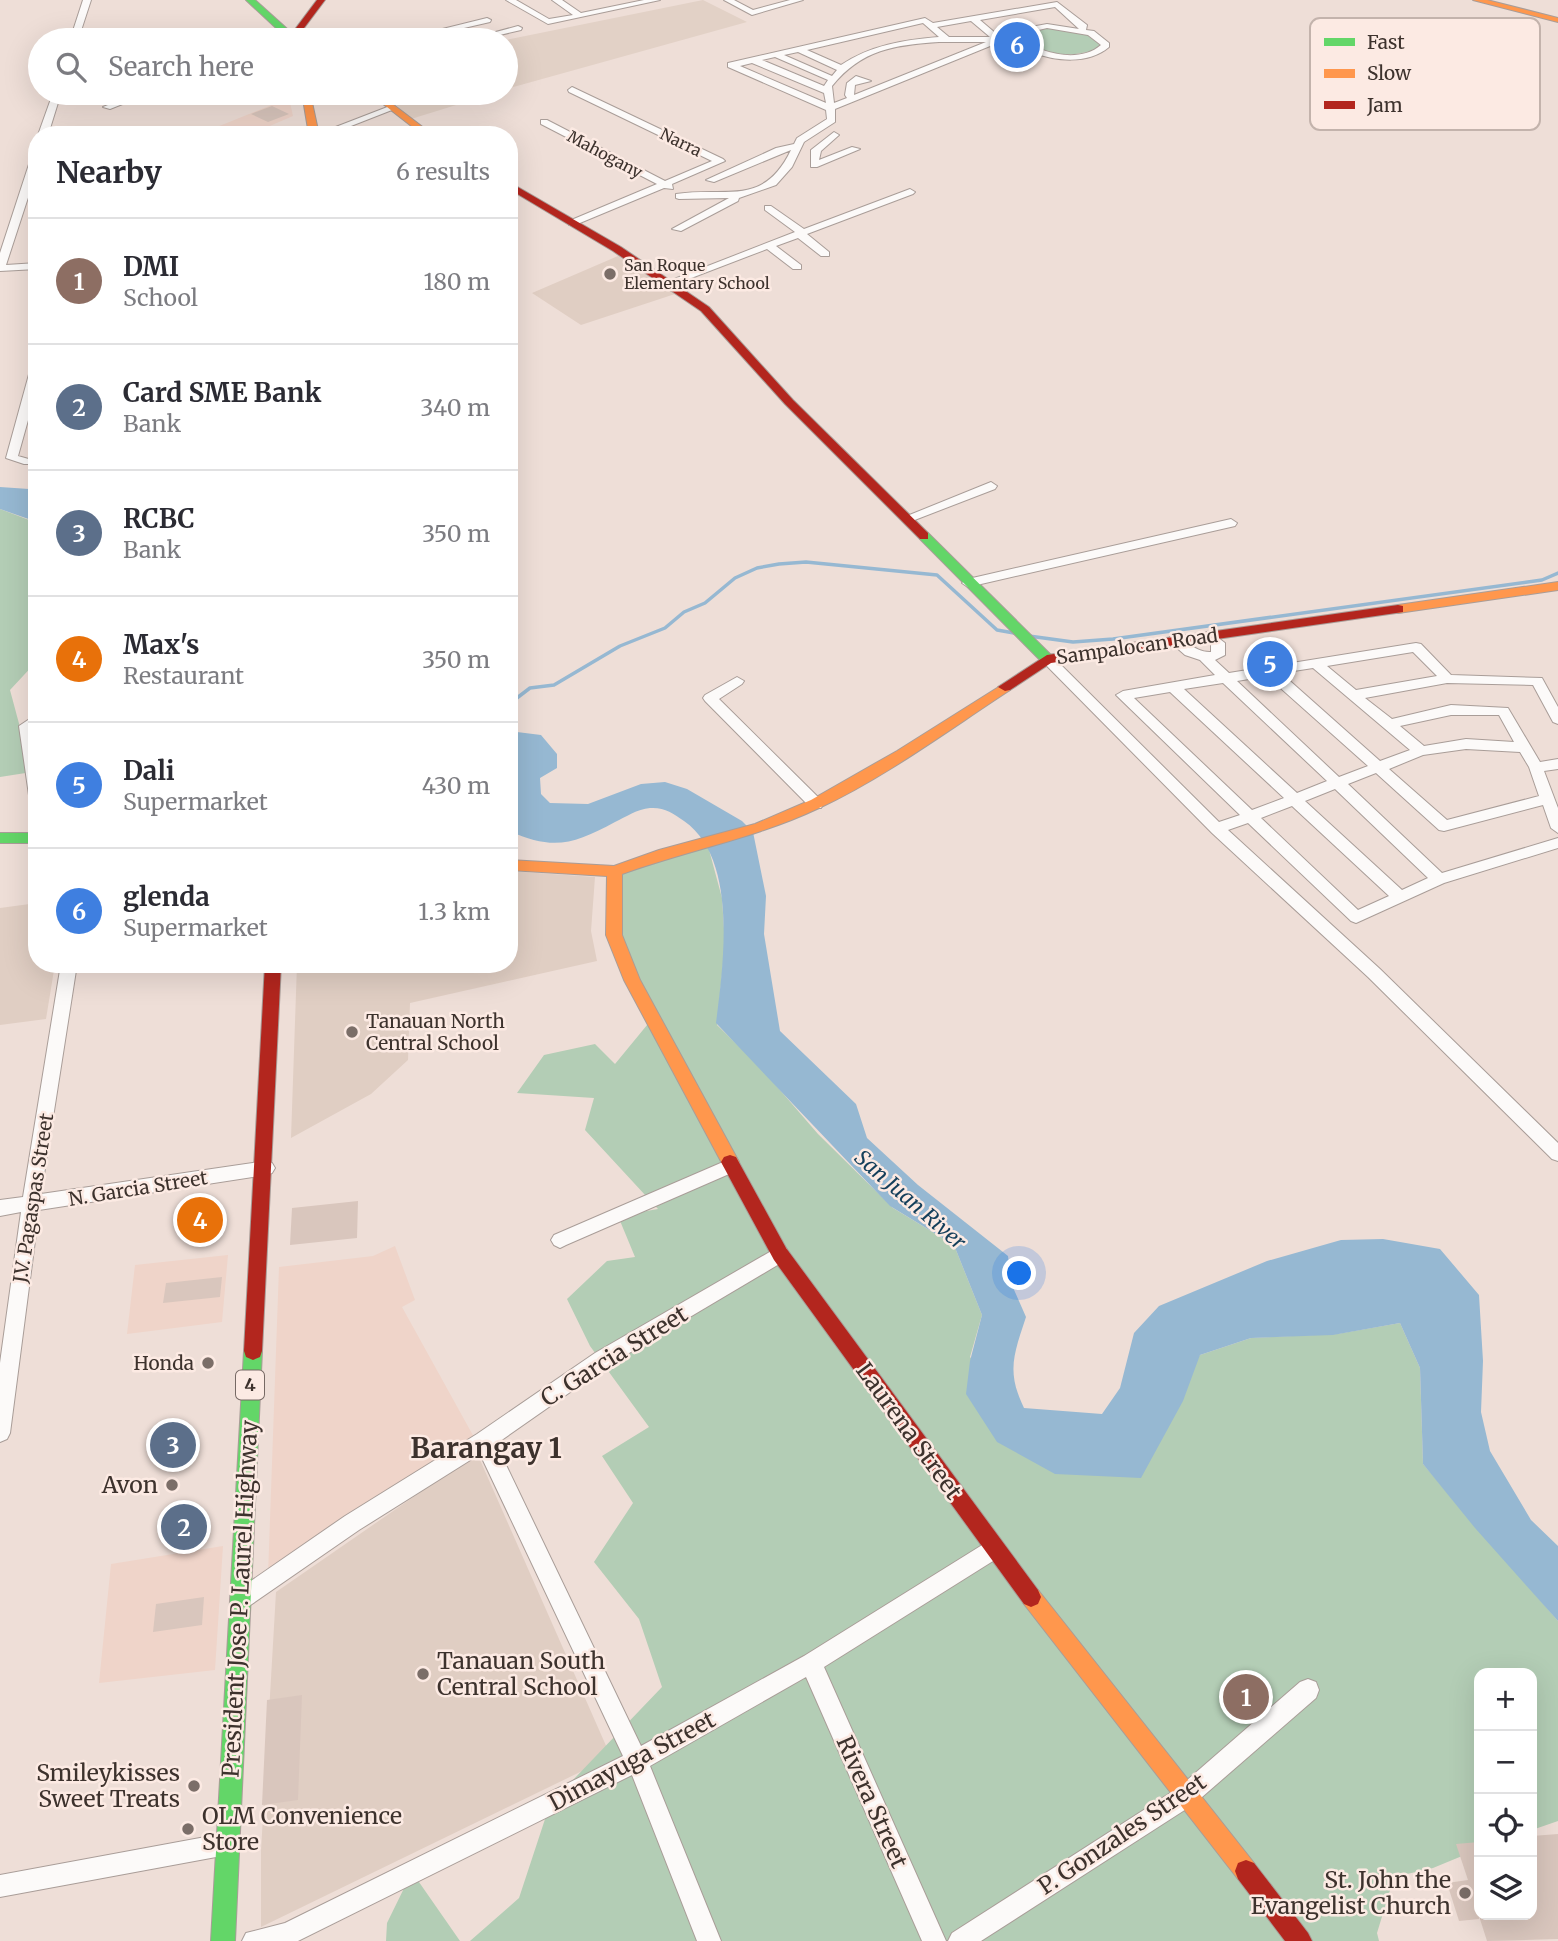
<!DOCTYPE html>
<meta charset="utf-8">
<style>
body{margin:0;font-family:Merriweather,serif;background:#f2f2f3;color:#2b2b33}
.controls{position:absolute;right:21px;bottom:21px;display:grid;overflow:hidden;border-radius:14px;box-shadow:0 7px 28px #0002}
.controls button{width:63px;height:63px;display:grid;place-items:center;padding:0;border:0;border-bottom:2px solid #e1e1e2;background:#fff;color:#2b2b33;font:35px sans-serif}
.you{position:absolute;left:1020px;top:1274px;width:24px;height:24px;margin:-18px;border:5px solid #fff;border-radius:50%;background:#1a73e8;box-shadow:0 0 0 10px #1a73e833}
.badge{display:grid;place-items:center;width:46px;height:46px;border-radius:50%;background:#ea580c;color:#fff;font-size:23px;font-weight:700}
.pin{position:absolute;translate:-50% -50%;border:4px solid #fff;box-shadow:0 2px 7px #0006}
.list{margin:0;padding:0;list-style:none}
h2{display:flex;justify-content:space-between;align-items:center;height:91px;margin:0;padding:0 28px;font-size:30px}
h2 small{font-size:23px;font-weight:400;color:#7c7c81}
.list li{display:grid;grid-template-columns:46px 1fr auto;gap:21px;align-items:center;box-sizing:border-box;height:126px;padding:0 28px;border-top:2px solid #e1e1e2}
.list b{display:block;font-size:26px;white-space:nowrap}
.list p{margin:0;font-size:23px;white-space:nowrap;color:#7c7c81}
.list em{font-size:23px;font-style:normal;color:#7c7c81}
.icon{flex:none;width:38px;height:38px;fill:none;stroke:currentColor;stroke-width:2;stroke-linecap:round;stroke-linejoin:round}
.map{position:relative;flex:none;width:1558px;height:1941px;overflow:hidden}
.search{position:absolute;background:#fff;box-shadow:0 7px 28px #0002;left:28px;top:28px;width:490px;height:77px;display:flex;align-items:center;gap:18px;box-sizing:border-box;padding:0 24px;border-radius:38px;color:#7c7c81;font-size:26px}
.panel{position:absolute;background:#fff;box-shadow:0 7px 28px #0002;left:28px;top:126px;width:490px;height:847px;border-radius:28px}
.map>svg:first-child{display:block}
</style>
<div class="map">
<svg width="1558" height="1941" viewBox="0 0 1558 1941">
<rect width="100%" height="100%" fill="#eeded7"/>
<path fill="#efd4c9" d="M289 98 293 116 249 135H197Z
M395 1246 415 1300 402 1307 475 1439 268 1576 279 1267 373 1256Z
M228 1255 222 1322 127 1334 135 1265Z
M223 1546 215 1670 99 1683 111 1564Z"/>
<path fill="#e2d1c6" d="M703 0 747 22 506 89V40Z
M405 93H495L411 119 392 101 407 96Z"/>
<path fill="#e0cec3" d="M618 256 675 294 581 325 532 293Z
M509 871 595 877 591 931 597 961 410 1003 408 1060 371 1094 291 1138 297 964H509Z
M37 903V964H55L46 1019 0 1025V908Z
M477 1453 611 1757 261 1927V1851L276 1592Z"/>
<path fill="#b3cdb5" d="M1045 28 1093 36 1101 47C1078 58 1041 58 1021 39L1022 35Z
M0 509 37 523V661L10 690 32 772 0 777Z
M708 846 722 898 725 944 717 1025 760 1067 818 1134 893 1208 954 1245 982 1315 970 1357 1059 1474 1200 1355 1251 1338 1337 1334 1400 1323 1420 1368 1423 1464 1558 1621V1821L1532 1830V1673H1479V1849L1433 1868 1394 1877 1377 1933 1379 1941H470L519 1898 550 1804 662 1687 639 1619 594 1562 633 1503 602 1456 649 1427 590 1346 567 1299 607 1261 635 1257 618 1216 658 1209 585 1130 594 1098 517 1093 544 1055 595 1044 615 1064 652 1019 614 935 615 871Z
M412 1872 460 1941H386L387 1923Z"/>
<path fill="#96b8d2" d="M0 487 29 489 37 496V522L0 509Z
M509 731 541 735 557 754V768L540 778 541 794 550 803 588 804 641 784 665 782 687 789 742 821 753 832 766 896 764 934 780 1031 856 1104 867 1138 918 1185 1008 1256 1011 1283 1026 1317C1014 1354 1006 1371 1024 1408L1102 1414 1120 1388 1134 1333 1159 1306 1267 1261 1341 1240 1383 1239 1440 1249 1479 1295 1483 1361 1481 1412 1490 1451 1531 1520 1558 1546V1621L1475 1528 1423 1464 1420 1368 1400 1323 1333 1335 1251 1338 1200 1355 1183 1401 1141 1478 1055 1474 997 1442 966 1394 970 1361 982 1315 954 1245 890 1206 716 1023C723 966 739 859 684 821 673 813 664 807 650 808 637 809 626 817 615 822 574 844 554 851 509 831V767L516 753 509 745Z"/>
<g fill="none" stroke-linecap="round" stroke-linejoin="round">
<path stroke="#96b8d2" stroke-width="3.5" d="M1029 636 1073 642 1113 639 1542 580 1558 573
M509 704 530 688 554 685 620 646 665 628 684 612 705 603 735 578 757 568 779 564 806 562 937 575 997 630 1014 633"/>
</g>
<path fill="#d9c6bd" d="M272 106 289 114 268 122 251 114Z
M358 1201 357 1238 290 1245 292 1208Z
M222 1277 220 1297 163 1303 166 1283Z
M204 1597 202 1625 153 1632 156 1604Z
M302 1695 298 1800 262 1805 267 1700Z
M1558 1834V1939L1487 1941 1479 1916V1919L1459 1921 1447 1883 1468 1880 1456 1844 1479 1842V1915H1532V1836Z"/>
<g fill="none" stroke-linecap="round" stroke-linejoin="round">
<defs>
<path id="street" d="M83 0H91L78 40H70Z
M506 0H516L549 19 573 15 552 0H562L581 13 644 0H660L548 24Z
M724 0H734L753 10 790 0H803L752 15Z
M1057 2 1087 25 1086 30 1094 31 1109 43V47C1088 65 1055 61 1031 52 1019 47 1013 42 1000 42L835 109V122L804 142 792 167 776 185 739 198 738 201 681 231 672 229 729 198 679 199 676 198V194C726 186 763 208 791 150L714 182 706 180 776 148 794 144 797 138 827 119 826 110 728 67V63L925 18 933 23ZM1055 7 1079 29 1047 24 1015 30 1012 37H1000L980 20ZM971 21 990 37H949L937 27ZM923 23 939 37C903 40 871 45 841 65L807 50ZM1047 28 1088 35 1101 45C1079 64 1041 53 1020 39L1022 34ZM939 42H986L854 95 855 85 871 81 856 76 847 83 845 95 847 98 834 103 832 86C862 49 895 45 939 42ZM798 52 837 70 832 76 784 55ZM775 57 828 80 824 86 762 60ZM752 63 824 93 826 103 740 66Z
M487 18 491 20 490 22 412 40H398Z
M518 26 522 28 521 30 479 40H466Z
M572 87 723 159 725 161 672 184 673 189 664 188 575 225H569V221L657 184 541 124V120H547L665 181 712 161 569 92 568 90Z
M53 93H61L48 135H38Z
M138 93H150L110 109 103 107Z
M390 106 397 108 328 135H315Z
M834 132 839 135 821 151 819 160 852 147 860 149 817 167H811V150Z
M37 152V170L6 265 37 263V269L0 271V253L32 155Z
M910 189 915 192 913 194 807 234 829 252V256H821L798 238 776 246 801 265V269H793L767 249 673 285 664 283 795 232 765 210V206H771L804 229Z
M37 364V388L18 456 32 460V464H24L6 458 31 367Z
M991 482 997 486 995 489 912 521H904L902 518Z
M1231 519 1237 523 1235 526 968 587 962 583 968 579Z
M1209 631 1225 643V655L1215 660 1229 673 1416 643 1421 644 1451 675 1542 678 1558 707V724L1553 722 1533 685 1447 683 1365 698 1392 719 1451 705 1508 708 1540 762 1558 759V769L1544 771 1558 808V833L1551 828 1543 805 1444 831 1439 830 1376 773 1348 784 1442 873 1558 838V848L1444 883 1356 923 1351 921 1248 823 1228 830 1380 969 1558 1143V1161L1552 1159 1368 977 1212 833 1040 659 1042 656H1052L1219 822 1240 815 1116 695 1123 691 1215 675 1200 660 1185 655 1168 640 1170 637C1186 635 1192 653 1211 652V644L1202 635ZM1413 652 1437 676 1356 690 1327 666ZM1313 668 1410 750 1380 761 1281 673ZM1267 676 1368 766 1339 777 1237 681ZM1223 683 1327 781 1297 793 1184 689ZM1170 692 1284 798 1252 810 1134 698ZM1451 715H1499L1514 742 1466 739 1424 746 1400 726ZM1466 749 1520 752 1529 767 1539 796 1447 820 1389 769 1423 755ZM1335 789 1428 878 1402 890 1305 801ZM1292 806 1389 896 1358 910 1261 818Z
M737 677 744 681 742 684 719 699 821 800 823 804 821 808H811L705 701 703 698 705 695Z
M37 714V726L33 728 37 752V807L30 802 19 726Z
M61 964H77L41 1194 266 1161 272 1163 275 1168 272 1173 266 1175 39 1210 10 1433 7 1439 0 1442V1363L21 1212 0 1216V1200L23 1197Z
M730 1159 736 1161 739 1166 736 1171 566 1245 560 1248 554 1245 551 1240 554 1235Z
M780 1246 786 1248 789 1254 786 1260 609 1365 496 1444 641 1746 804 1656 987 1542 994 1539 1001 1542 1004 1549 1001 1556 824 1667 946 1941H922L806 1677 650 1766 721 1941H697L632 1775 298 1941H242L246 1933 285 1923 623 1756 480 1454 359 1530 249 1606 242 1609 235 1606 232 1599 235 1592 345 1516 477 1434 595 1353Z
M1308 1679 1316 1682 1319 1690 1316 1698 1194 1804 981 1941H948L952 1933 1178 1788 1300 1682Z
M227 1833 235 1836 238 1844 235 1852 227 1855 0 1897V1875Z"/>
<path id="fast" d="M246 0H255L295 36V40H289Z
M924 532 928 533 1052 656V662H1042L920 539V533Z
M0 833H37V843H0Z
M253 1342 260 1345 262 1351 235 1941H211L244 1351 246 1345Z"/>
<path id="slow" d="M1473 0H1487L1558 18V22Z
M302 93H310L319 135H309Z
M369 93H378L433 135H423Z
M1558 582V590L1398 613 1392 609 1398 605Z
M1005 683 1010 684 1012 687 1010 690C950 729 884 778 819 808 756 838 688 850 622 874V935L640 980 739 1162 736 1167 730 1169 724 1167 624 980 606 935 607 876 509 870V860L614 866 659 850 755 824 811 800 897 751Z
M1031 1587 1038 1590 1254 1863 1257 1871 1254 1879 1246 1882 1238 1879 1024 1604 1021 1597 1024 1590Z"/>
<path id="jam" d="M317 0H325L295 40H287Z
M509 182 621 247 709 307 793 400 928 533V539H920L785 404 701 311 613 251 509 189Z
M1398 605 1403 606V612L1051 663 1010 690 1005 691 998 687 1047 655Z
M265 964H281L262 1351 260 1357 253 1360 246 1357 244 1351Z
M730 1155 736 1157 786 1248 1038 1590 1041 1597 1038 1604 1031 1607 1024 1604 774 1260 721 1162 724 1157Z
M1246 1860 1254 1863 1308 1933 1312 1941H1285L1238 1879 1235 1871 1238 1863Z"/>
</defs>
<use href="#street" stroke="#a99d98" stroke-width="2"/>
<use href="#fast" stroke="#a99d98" stroke-width="2"/>
<use href="#slow" stroke="#a99d98" stroke-width="2"/>
<use href="#jam" stroke="#a99d98" stroke-width="2"/>
<use href="#street" fill="#fcfaf9" fill-rule="evenodd"/>
<use href="#fast" fill="#63d668" fill-rule="evenodd"/>
<use href="#slow" fill="#ff974d" fill-rule="evenodd"/>
<use href="#jam" fill="#b3261e" fill-rule="evenodd"/>
</g>
<g fill="#7b6e68" stroke="#fceae3" stroke-width="2.5">
<circle cx="610" cy="274" r="7"/>
<circle cx="352" cy="1032" r="7"/>
<circle cx="208" cy="1363" r="7"/>
<circle cx="172" cy="1485" r="7"/>
<circle cx="423" cy="1674" r="7"/>
<circle cx="194" cy="1786" r="7"/>
<circle cx="188" cy="1829" r="7"/>
<circle cx="1465" cy="1893" r="7"/>
</g>
<g text-anchor="middle" stroke-width="5" stroke-linejoin="round" paint-order="stroke">
<g font-size="16" fill="#3d322d" stroke="#fceae3">
<text transform="translate(681 142) rotate(26)" y="6">Narra</text>
<text transform="translate(605 154) rotate(28)" y="6">Mahogany</text>
</g>
<g font-size="16" fill="#3d322d" stroke="#fceae3" text-anchor="start">
<text x="624" y="271">San Roque<tspan x="624" dy="18">Elementary School</tspan></text>
</g>
<rect fill="#fceae3" stroke="#766964" stroke-width="2" x="236" y="1370.5" width="28" height="29" rx="5"/>
<g font-size="18" font-weight="bold" fill="#3d322d">
<text x="250" y="1391">4</text>
</g>
<g font-size="19" fill="#3d322d" stroke="#fceae3">
<text transform="translate(1137 646) rotate(-8)" y="7">Sampalocan Road</text>
<text transform="translate(138 1188) rotate(-9)" y="7">N. Garcia Street</text>
<text transform="translate(33 1198) rotate(-81)" y="7">J.V. Pagaspas Street</text>
</g>
<g font-size="19" fill="#3d322d" stroke="#fceae3" text-anchor="start">
<text x="366" y="1028">Tanauan North<tspan x="366" dy="22">Central School</tspan></text>
<text x="194" y="1370" text-anchor="end">Honda</text>
</g>
<g font-size="21" font-style="italic" fill="#143f5b" stroke="#fceae3">
<text transform="translate(910 1200) rotate(41)" y="7">San Juan River</text>
</g>
<g font-size="23" fill="#3d322d" stroke="#fceae3">
<text transform="translate(614 1356) rotate(-32)" y="8">C. Garcia Street</text>
<text transform="translate(909 1431) rotate(54)" y="8">Laurena Street</text>
<text transform="translate(240 1599) rotate(-87)" y="8">President Jose P. Laurel Highway</text>
<text transform="translate(632 1761) rotate(-28)" y="8">Dimayuga Street</text>
<text transform="translate(872 1802) rotate(66)" y="8">Rivera Street</text>
<text transform="translate(1122 1834) rotate(-34)" y="8">P. Gonzales Street</text>
</g>
<g font-size="23" fill="#3d322d" stroke="#fceae3" text-anchor="end">
<text x="158" y="1493">Avon</text>
<text x="437" y="1669" text-anchor="start">Tanauan South<tspan x="437" dy="26">Central School</tspan></text>
<text x="180" y="1781">Smileykisses<tspan x="180" dy="26">Sweet Treats</tspan></text>
<text x="202" y="1824" text-anchor="start">OLM Convenience<tspan x="202" dy="26">Store</tspan></text>
<text x="1451" y="1888">St. John the<tspan x="1451" dy="26">Evangelist Church</tspan></text>
</g>
<g font-size="28" font-weight="bold" fill="#3d322d" stroke="#fceae3">
<text x="486" y="1458">Barangay 1</text>
</g>
</g>
<rect x="1310" y="18" width="230" height="112" rx="10" fill="#fceae3" stroke="#c3b3ac" stroke-width="2"/>
<rect x="1324" y="38" width="31" height="8" fill="#63d668"/>
<rect x="1324" y="69" width="31" height="9" fill="#ff974d"/>
<rect x="1324" y="101" width="31" height="8" fill="#b3261e"/>
<g font-size="19" fill="#3d322d">
<text x="1367" y="49">Fast</text>
<text x="1367" y="80">Slow</text>
<text x="1367" y="112">Jam</text>
</g>
</svg>
<div class="controls">
<button>+</button>
<button>−</button>
<button><svg class="icon" aria-label="locate" viewBox="0 0 24 24"><circle cx="12" cy="12" r="6"/><path d="M12 2v4M12 18v4M2 12h4M18 12h4"/></svg></button>
<button><svg class="icon" aria-label="layers" viewBox="0 0 24 24"><path d="M12 4l9 5-9 5-9-5zM3 14l9 5 9-5"/></svg></button>
</div>
<div class="you"></div>
<div class="pin badge" style="left:1246px;top:1697px;background:#8d6e63">1</div>
<div class="pin badge" style="left:184px;top:1527px;background:#5c6f8a">2</div>
<div class="pin badge" style="left:173px;top:1445px;background:#5c6f8a">3</div>
<div class="pin badge" style="left:200px;top:1220px;background:#e8710a">4</div>
<div class="pin badge" style="left:1270px;top:664px;background:#3f7fe0">5</div>
<div class="pin badge" style="left:1017px;top:45px;background:#3f7fe0">6</div>
<div class="search"><svg class="icon" aria-label="search" viewBox="0 0 24 24"><circle cx="10" cy="10" r="6"/><path d="M15 15l6 6"/></svg>Search here</div>
<section class="panel">
<h2>Nearby<small>6 results</small></h2>
<ul class="list">
<li><span class="badge" style="background:#8d6e63">1</span><div><b>DMI</b><p>School</p></div><em>180 m</em></li>
<li><span class="badge" style="background:#5c6f8a">2</span><div><b>Card SME Bank</b><p>Bank</p></div><em>340 m</em></li>
<li><span class="badge" style="background:#5c6f8a">3</span><div><b>RCBC</b><p>Bank</p></div><em>350 m</em></li>
<li><span class="badge" style="background:#e8710a">4</span><div><b>Max's</b><p>Restaurant</p></div><em>350 m</em></li>
<li><span class="badge" style="background:#3f7fe0">5</span><div><b>Dali</b><p>Supermarket</p></div><em>430 m</em></li>
<li><span class="badge" style="background:#3f7fe0">6</span><div><b>glenda</b><p>Supermarket</p></div><em>1.3 km</em></li>
</ul>
</section>
</div>
